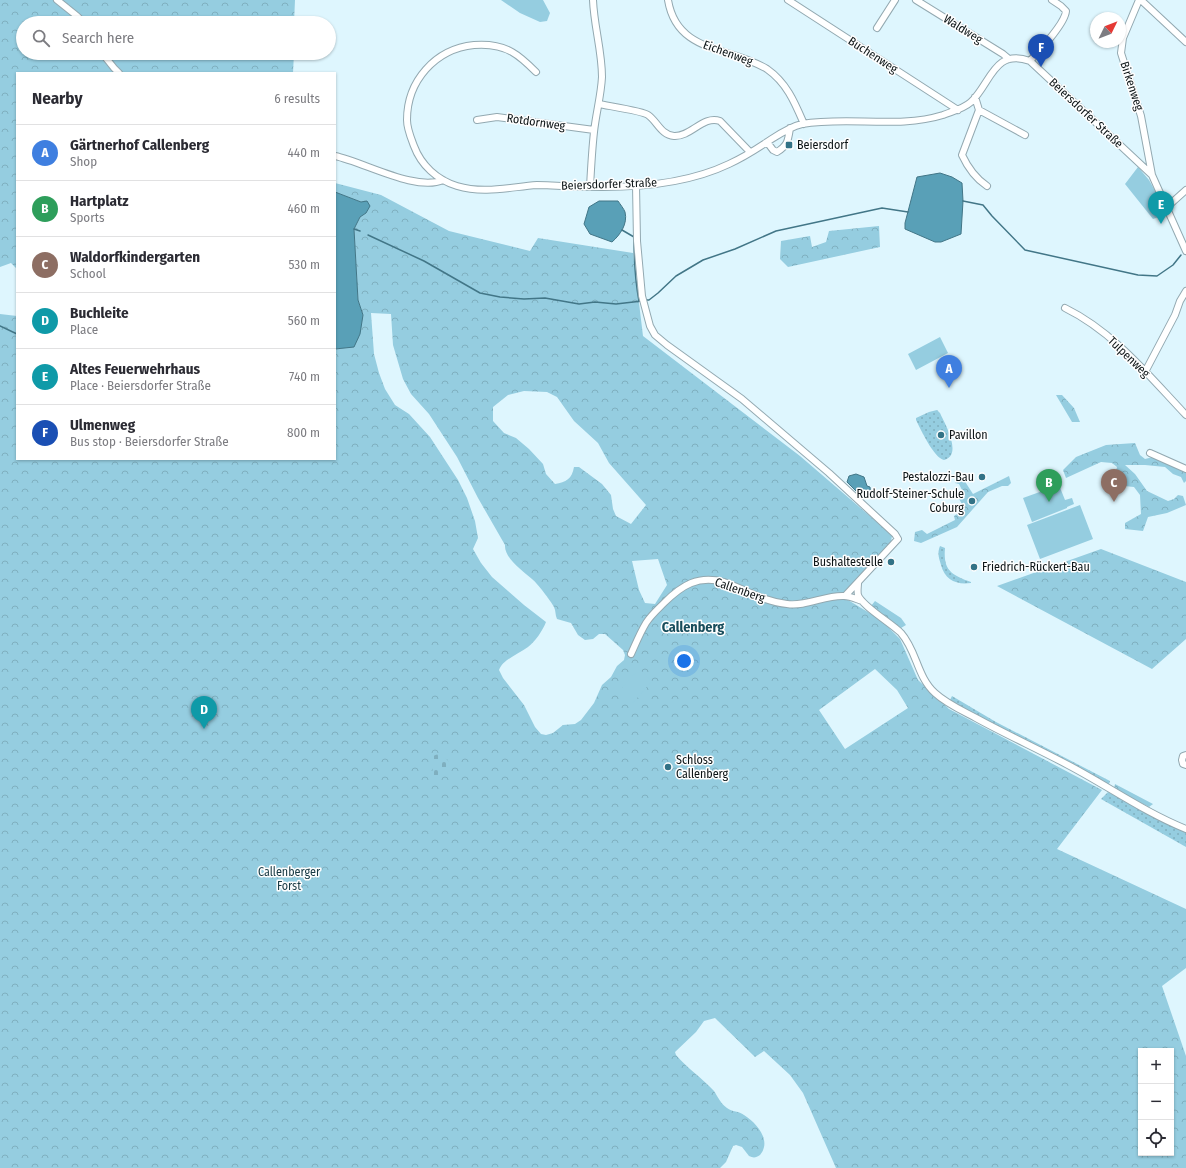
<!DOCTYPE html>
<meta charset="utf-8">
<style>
body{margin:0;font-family:"Fira Sans Condensed",sans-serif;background:#f2f2f3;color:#2b2b33}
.controls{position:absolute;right:12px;bottom:12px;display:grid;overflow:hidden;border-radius:0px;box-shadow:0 1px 3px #0004}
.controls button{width:36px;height:36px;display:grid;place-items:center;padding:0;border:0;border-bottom:1px solid #e1e1e2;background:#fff;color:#2b2b33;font:20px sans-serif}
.compass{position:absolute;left:1090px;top:12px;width:36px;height:36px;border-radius:50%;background:#fff;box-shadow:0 1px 3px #0004;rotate:47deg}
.you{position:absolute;left:684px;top:661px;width:14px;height:14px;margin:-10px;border:3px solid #fff;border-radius:50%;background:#1a73e8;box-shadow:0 0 0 6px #1a73e833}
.badge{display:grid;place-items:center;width:26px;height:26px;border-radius:50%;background:#327286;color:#fff;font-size:13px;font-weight:700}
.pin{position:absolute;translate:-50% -33px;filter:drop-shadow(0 1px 2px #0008)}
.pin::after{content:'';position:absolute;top:21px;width:14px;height:12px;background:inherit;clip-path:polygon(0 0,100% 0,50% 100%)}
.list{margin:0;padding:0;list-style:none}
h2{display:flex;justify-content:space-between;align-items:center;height:52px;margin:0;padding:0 16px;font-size:17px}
h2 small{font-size:13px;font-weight:400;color:#7c7c81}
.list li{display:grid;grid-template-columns:26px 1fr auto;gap:12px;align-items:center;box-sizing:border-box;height:56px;padding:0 16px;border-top:1px solid #e1e1e2}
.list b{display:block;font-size:15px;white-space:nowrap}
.list p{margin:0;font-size:13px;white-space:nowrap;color:#7c7c81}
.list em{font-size:13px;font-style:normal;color:#7c7c81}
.icon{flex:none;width:22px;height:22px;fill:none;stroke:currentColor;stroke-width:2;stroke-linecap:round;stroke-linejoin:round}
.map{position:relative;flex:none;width:1186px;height:1168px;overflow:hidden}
.search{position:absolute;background:#fff;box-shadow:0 1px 3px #0004;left:16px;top:16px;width:320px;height:44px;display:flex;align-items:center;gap:10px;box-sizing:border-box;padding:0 14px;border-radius:22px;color:#7c7c81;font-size:15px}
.panel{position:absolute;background:#fff;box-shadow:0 1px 3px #0004;left:16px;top:72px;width:320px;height:388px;border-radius:0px}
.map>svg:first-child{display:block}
</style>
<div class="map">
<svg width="1186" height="1168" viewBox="0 0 1186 1168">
<defs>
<pattern id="grass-dots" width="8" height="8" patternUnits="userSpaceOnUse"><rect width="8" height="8" fill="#95cde0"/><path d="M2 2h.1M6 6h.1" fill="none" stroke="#7fafbf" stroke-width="1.8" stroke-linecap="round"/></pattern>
<pattern id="forest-crowns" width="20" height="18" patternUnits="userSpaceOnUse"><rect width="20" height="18" fill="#95cde0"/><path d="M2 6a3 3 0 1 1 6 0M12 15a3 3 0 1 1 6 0" fill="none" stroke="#7fafbf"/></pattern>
<pattern id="cemetery-stones" width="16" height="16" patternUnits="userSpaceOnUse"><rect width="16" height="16" fill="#95cde0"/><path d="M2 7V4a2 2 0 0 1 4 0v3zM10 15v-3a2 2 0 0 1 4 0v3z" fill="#7fafbf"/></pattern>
</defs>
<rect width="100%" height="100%" fill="#def6fe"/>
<path fill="url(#grass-dots)" d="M937 410 940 413C945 424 963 455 944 460 934 458 921 430 916 420V418L929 412Z
M940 546 945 548C943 570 951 575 971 582V583C956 585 945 580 941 565 939 558 937 554 940 546Z
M952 696 996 722 1110 781 1109 784H1105L972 713 950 700Z
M1108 792 1162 821 1186 831V847L1101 799Z"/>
<path fill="url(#forest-crowns)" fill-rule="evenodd" d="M0 0H295L294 23H23V53H294L293 73H17V269L11 263 0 267Z
M335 183 381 195 449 231 530 251 538 238 633 253 643 336 800 456 892 535 891 543 848 591V600L881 620 900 639 918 680 949 709 1102 790 1057 849 1186 909V968L1162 986 1186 1056V1168H836L803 1093 790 1075 764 1051 755 1057 715 1018 704 1021 696 1032 675 1052 676 1055C687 1068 702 1078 714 1091 718 1097 721 1104 727 1108 732 1112 739 1111 744 1115 757 1123 772 1141 760 1155 756 1158 753 1158 749 1156L742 1147 736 1145 733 1146 726 1162 720 1168H0V314L17 316V459H335V349H341L363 315 358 300 354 229 360 217 366 213 361 202 335 192ZM371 313 391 314 393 345 403 379 411 394 429 414 457 457 478 498 505 545C504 558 523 571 532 579 537 583 551 601 554 607 556 611 555 615 557 619L571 623 578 635 585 640 593 639 599 634H605L623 650 625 655 624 660 617 666 611 677 602 685 594 703 581 720 575 724 563 725 553 733 546 735 541 734 535 727 524 705 503 678 499 670C503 659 519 654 528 647 535 642 543 630 546 622L524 605 492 577 481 563 473 549 478 538 475 521 467 498 458 480 430 437 409 414 395 405 385 389 379 373 374 354ZM524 391 547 392 557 397 574 421 598 443 609 463 646 505 631 524 616 516 613 509 611 495 602 484 579 467H574C572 479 566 482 555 484L546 474 543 464 529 449 516 438 504 433 493 421V407L508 395ZM658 559 667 585 655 604 645 603 639 590 632 561ZM875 669 897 690 908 708 845 749 819 710ZM1141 1051H1171V1153H1141Z
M879 226 880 247 788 267 780 259 781 241 810 236 812 247 826 242 829 231Z
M1056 395H1062L1074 408 1080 422H1072Z
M1135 443 1140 455 1145 459 1153 457 1186 472V481L1184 483 1181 477 1173 474 1165 467 1145 465H1125L1135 474 1147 491 1168 501 1174 499 1178 495 1183 496 1186 505 1167 513 1148 517 1143 531 1125 529V523L1141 514 1140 495 1134 487 1124 486 1115 475 1117 467 1112 463 1101 462 1066 478 1063 470 1076 457 1106 445Z
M1009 476 1011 483 1008 486H1002L988 492 957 527 921 543 914 541 915 532 922 530 927 534 955 520 954 516 965 509 959 499 965 496 959 484 955 483 958 478 964 480 973 494Z
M1101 549 1186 582V639L1152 669 997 586Z
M875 601 901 618 906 625 901 628 871 606Z
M1115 784 1153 804 1149 807 1114 789Z"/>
<path fill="url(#cemetery-stones)" d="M441 753 451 764 447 774 434 777 430 757Z"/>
<path fill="#95cde0" d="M501 0H543L550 13 547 21 540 22 520 13Z
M1138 167 1149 180 1168 214 1153 219 1125 184Z
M940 337 948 353 916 370 908 354Z
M1059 485 1065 500 1072 498 1074 504 1067 507V508L1032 522 1023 498Z
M1080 505 1093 539 1040 559 1027 525Z
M639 669 652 681 632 704 619 691Z"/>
<path fill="#59a0b7" stroke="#427687" d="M940 173 952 177 962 183 963 201 961 234 941 242H935L905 229V223L917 177Z
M335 192 361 202 367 201 370 206 366 213 360 217 354 229 358 300 363 315 360 334 354 347 335 349Z
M599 201H618C620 204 624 209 625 212 628 224 620 235 612 242L590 234 584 224 589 207Z
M856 474 864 477 867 486 870 487 871 496 862 497 847 482 849 476Z"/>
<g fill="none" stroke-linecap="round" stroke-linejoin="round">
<path stroke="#427687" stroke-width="1.5" d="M963 201 983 205 992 216 1025 250 1138 275 1157 276 1173 265 1181 255
M354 229 360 231
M622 230 634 237C634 259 635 280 639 301
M368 235 424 261 480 293 500 297 524 299 545 298 579 304 595 302 616 304 642 301
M646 300H649L658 293 676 276 703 260 735 249 776 231 882 208 908 212
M0 326 17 334"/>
<defs>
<path id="minor" d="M57 0 77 16 84 23
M668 0C677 54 730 46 767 69 787 83 795 103 804 124
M788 0 958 110
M916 0 1003 54 1009 59
M1139 0 1123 38 1121 53 1141 116 1152 175
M1141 0 1186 42
M877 28 895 0
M102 53 114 68 119 73
M1030 61C1039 51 1065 24 1066 11L1061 6 1052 0
M536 72C529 65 521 57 512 52 500 45 487 44 474 45 435 49 407 81 407 120 407 129 411 138 414 146 421 165 437 180 457 186 484 194 510 187 537 185 547 185 557 186 568 186 619 189 681 187 729 164 742 158 755 150 767 142 778 135 789 127 802 124 849 116 898 129 943 115 953 111 963 109 971 102 991 83 994 48 1030 61L1152 175 1186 251
M975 97 979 110 962 155C968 168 975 178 987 186
M599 104C608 106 643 111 648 115 657 121 661 135 674 136 691 137 703 115 720 121L750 152
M979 110 1025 135
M477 120 497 117 594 130
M767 142 773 150 777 152C788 145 788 141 790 128
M335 156C364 162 416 192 443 180
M636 185 637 241 642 296 650 326 655 335 667 345 742 399 829 473 895 534 898 539 845 596
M590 187C591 169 592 150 594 132 596 113 601 96 602 77 602 51 594 26 593 0
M1167 207 1186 190
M1065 308C1114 332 1149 376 1186 415
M1145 372 1175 315 1180 301 1186 291
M1150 453 1186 469
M858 583C858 587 857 591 858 595 862 606 891 623 901 633 917 651 917 677 935 693 947 704 963 711 976 718 1007 735 1038 749 1068 765 1108 786 1144 812 1186 829
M631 654C636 643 640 633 646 623 651 615 658 609 664 603 682 585 698 575 724 582 745 589 764 602 787 604 806 607 825 595 844 596 850 596 856 599 862 601
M1186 755 1183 756 1182 760 1183 764 1186 765"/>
</defs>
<use href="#minor" stroke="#93a9b1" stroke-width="8"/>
<use href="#minor" stroke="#fff" stroke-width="6"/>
</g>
<g fill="#327286" stroke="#fefefe" stroke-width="1.5">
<rect x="785" y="141" width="8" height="8" rx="2"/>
<circle cx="941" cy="435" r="4"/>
<circle cx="982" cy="477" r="4"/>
<circle cx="972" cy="501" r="4"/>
<circle cx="891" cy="562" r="4"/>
<circle cx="974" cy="567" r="4"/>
<circle cx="668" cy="767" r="4"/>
</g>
<g text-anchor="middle" stroke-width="3" stroke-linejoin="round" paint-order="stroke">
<g font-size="12" fill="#0c1416" stroke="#fefefe">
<text transform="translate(963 29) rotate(32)" y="4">Waldweg</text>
<text transform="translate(728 53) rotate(20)" y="4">Eichenweg</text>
<text transform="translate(873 55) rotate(33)" y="4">Buchenweg</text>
<text transform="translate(1132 86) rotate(72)" y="4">Birkenweg</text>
<text transform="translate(1086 113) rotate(43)" y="4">Beiersdorfer Straße</text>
<text transform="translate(536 122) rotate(8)" y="4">Rotdornweg</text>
<text transform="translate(609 184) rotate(-2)" y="4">Beiersdorfer Straße</text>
<text transform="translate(1129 357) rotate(44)" y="4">Tulpenweg</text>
<text transform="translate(740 590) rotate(19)" y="4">Callenberg</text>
</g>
<g font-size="12" fill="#0c1416" stroke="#fefefe" text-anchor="start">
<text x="797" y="149">Beiersdorf</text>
<text x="949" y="439">Pavillon</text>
<text x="974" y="481" text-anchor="end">Pestalozzi-Bau</text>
<text x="964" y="498" text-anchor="end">Rudolf-Steiner-Schule<tspan x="964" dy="14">Coburg</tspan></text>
<text x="883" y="566" text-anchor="end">Bushaltestelle</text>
<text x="982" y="571">Friedrich-Rückert-Bau</text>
<text x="676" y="764">Schloss<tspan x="676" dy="14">Callenberg</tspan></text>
</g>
<g font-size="12" fill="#173944" stroke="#fefefe">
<text x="289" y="876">Callenberger<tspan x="289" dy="14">Forst</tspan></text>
</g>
<g font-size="14" font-weight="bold" fill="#184d5c" stroke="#fefefe">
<text x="693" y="632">Callenberg</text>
</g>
</g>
</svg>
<div class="controls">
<button>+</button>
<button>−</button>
<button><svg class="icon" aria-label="locate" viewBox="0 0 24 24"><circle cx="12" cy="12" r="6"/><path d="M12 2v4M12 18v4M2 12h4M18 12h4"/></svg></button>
</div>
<svg class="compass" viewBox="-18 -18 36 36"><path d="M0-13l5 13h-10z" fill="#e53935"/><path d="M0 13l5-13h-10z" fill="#7c7c81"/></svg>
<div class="you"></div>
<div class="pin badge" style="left:949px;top:388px;background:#3f7fe0">A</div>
<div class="pin badge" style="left:1049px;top:502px;background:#2e9e5b">B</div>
<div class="pin badge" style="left:1114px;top:502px;background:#8d6e63">C</div>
<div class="pin badge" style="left:204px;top:729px;background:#0f9aa8">D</div>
<div class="pin badge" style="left:1161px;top:224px;background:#0f9aa8">E</div>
<div class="pin badge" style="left:1041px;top:67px;background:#1a4fb4">F</div>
<div class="search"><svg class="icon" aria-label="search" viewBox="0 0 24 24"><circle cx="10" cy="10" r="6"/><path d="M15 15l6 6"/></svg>Search here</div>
<section class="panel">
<h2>Nearby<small>6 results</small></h2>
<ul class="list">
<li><span class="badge" style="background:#3f7fe0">A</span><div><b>Gärtnerhof Callenberg</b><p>Shop</p></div><em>440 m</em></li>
<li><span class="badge" style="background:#2e9e5b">B</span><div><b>Hartplatz</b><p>Sports</p></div><em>460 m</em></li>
<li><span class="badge" style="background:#8d6e63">C</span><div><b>Waldorfkindergarten</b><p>School</p></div><em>530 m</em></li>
<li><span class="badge" style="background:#0f9aa8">D</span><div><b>Buchleite</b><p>Place</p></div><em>560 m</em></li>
<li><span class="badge" style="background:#0f9aa8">E</span><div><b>Altes Feuerwehrhaus</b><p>Place · Beiersdorfer Straße</p></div><em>740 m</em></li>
<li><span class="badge" style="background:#1a4fb4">F</span><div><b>Ulmenweg</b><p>Bus stop · Beiersdorfer Straße</p></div><em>800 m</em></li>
</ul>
</section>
</div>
